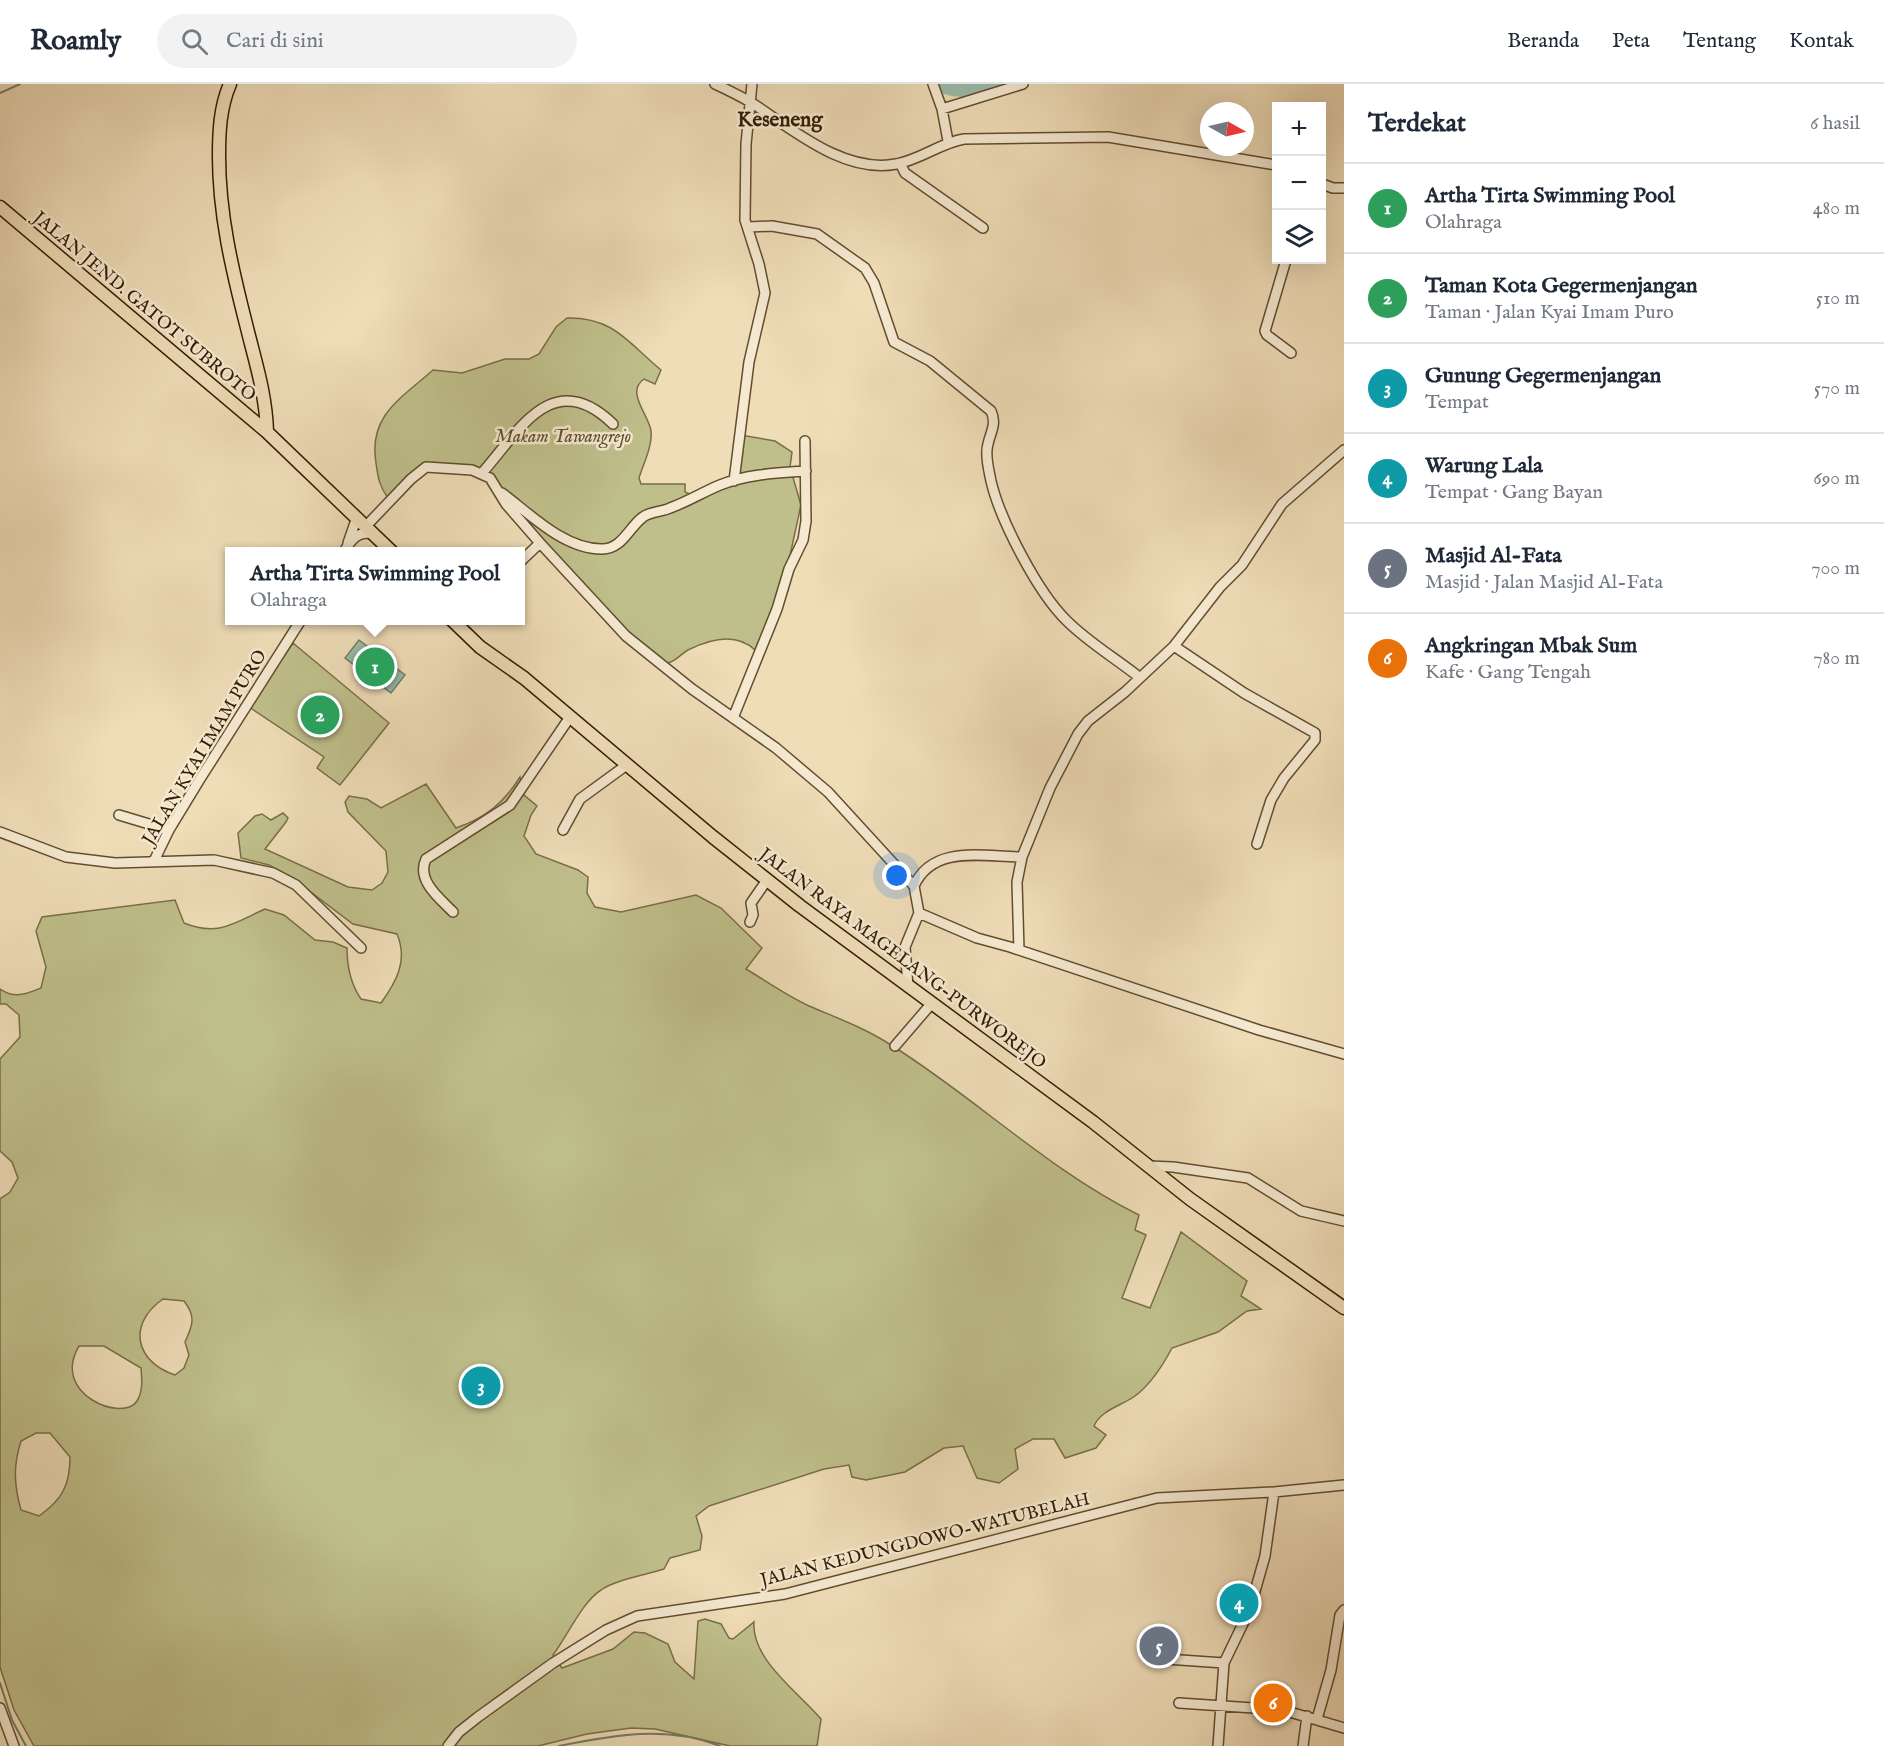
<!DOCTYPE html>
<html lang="id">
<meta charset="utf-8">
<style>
body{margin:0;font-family:"IM FELL English",serif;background:#f2f2f3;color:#1f2937}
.controls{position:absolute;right:18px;top:18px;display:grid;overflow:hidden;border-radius:0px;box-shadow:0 6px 24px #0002}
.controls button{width:54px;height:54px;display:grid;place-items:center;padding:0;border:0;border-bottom:2px solid #e0e1e3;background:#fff;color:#1f2937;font:30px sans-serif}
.compass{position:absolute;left:1200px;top:18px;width:54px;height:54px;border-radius:50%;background:#fff;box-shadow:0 6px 24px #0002;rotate:98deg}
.you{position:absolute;left:897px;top:792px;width:21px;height:21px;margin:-15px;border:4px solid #fff;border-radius:50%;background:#1a73e8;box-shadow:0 0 0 9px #1a73e833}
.badge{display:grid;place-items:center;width:39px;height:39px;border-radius:50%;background:#b45309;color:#fff;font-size:20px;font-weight:700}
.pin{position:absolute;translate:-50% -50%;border:3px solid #fff;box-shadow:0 2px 6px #0006}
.popup{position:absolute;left:225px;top:463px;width:300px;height:78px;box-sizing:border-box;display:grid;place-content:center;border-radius:0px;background:#fff;filter:drop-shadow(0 2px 4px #0005);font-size:20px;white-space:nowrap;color:#747a83}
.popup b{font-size:22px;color:#1f2937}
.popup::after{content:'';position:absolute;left:50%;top:100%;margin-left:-12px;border:12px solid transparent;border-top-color:#fff}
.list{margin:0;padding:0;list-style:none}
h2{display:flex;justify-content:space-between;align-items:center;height:78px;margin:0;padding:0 24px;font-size:26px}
h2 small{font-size:20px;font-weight:400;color:#747a83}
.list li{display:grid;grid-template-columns:39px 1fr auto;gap:18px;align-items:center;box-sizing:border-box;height:90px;padding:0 24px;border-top:2px solid #e0e1e3}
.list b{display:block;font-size:22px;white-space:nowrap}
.list p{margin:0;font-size:20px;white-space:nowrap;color:#747a83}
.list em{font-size:20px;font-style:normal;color:#747a83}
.icon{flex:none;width:33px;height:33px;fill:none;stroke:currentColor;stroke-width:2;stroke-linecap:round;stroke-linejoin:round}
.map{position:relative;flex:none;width:1344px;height:1662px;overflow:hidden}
header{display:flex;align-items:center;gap:36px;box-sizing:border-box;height:84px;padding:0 30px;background:#fff;border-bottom:2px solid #e0e1e3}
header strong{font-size:28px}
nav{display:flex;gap:33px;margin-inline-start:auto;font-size:21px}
.search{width:420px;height:54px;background:#f2f2f3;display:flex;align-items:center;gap:15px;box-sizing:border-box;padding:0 21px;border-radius:33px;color:#747a83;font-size:22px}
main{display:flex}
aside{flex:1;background:#fff}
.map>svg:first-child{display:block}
</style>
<header>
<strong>Roamly</strong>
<div class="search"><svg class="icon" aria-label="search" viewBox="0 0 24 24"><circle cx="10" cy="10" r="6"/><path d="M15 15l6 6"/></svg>Cari di sini</div>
<nav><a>Beranda</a><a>Peta</a><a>Tentang</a><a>Kontak</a></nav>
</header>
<main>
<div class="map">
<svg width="1344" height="1662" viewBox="0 0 1344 1662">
<rect width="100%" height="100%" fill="#efddb8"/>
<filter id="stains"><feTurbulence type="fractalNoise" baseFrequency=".00333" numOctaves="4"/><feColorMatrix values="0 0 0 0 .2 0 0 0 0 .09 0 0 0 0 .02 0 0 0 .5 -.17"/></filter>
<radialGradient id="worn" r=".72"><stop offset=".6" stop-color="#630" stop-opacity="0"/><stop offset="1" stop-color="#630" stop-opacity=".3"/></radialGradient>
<path fill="#bfbf8b" stroke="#796e46" stroke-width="1.5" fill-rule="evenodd" d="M567 234C614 233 628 259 661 286L655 300 644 295C625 308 649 331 651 347 653 361 643 381 639 394L641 400H685V408L692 411 733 392 741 351 775 357 792 368 790 383 801 421 779 522 755 566C736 548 710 555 688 566 678 572 676 578 664 580L637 558 531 447 500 405 479 389 422 382 388 414C379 402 378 393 376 379 368 331 402 314 433 286L462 289 505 275H529L539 270 556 243Z
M293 559 389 639 340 701 317 684 324 673 249 623Z
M520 693 524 711 537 722 531 731 524 752 536 770 578 786 588 793 587 809 595 823 621 828 696 811 721 824 762 864 746 885C766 897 787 912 809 922 837 934 865 944 891 961 976 1014 1048 1086 1139 1131L1135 1146 1146 1151 1122 1214 1150 1224 1181 1148 1247 1197 1241 1212 1261 1225 1247 1227 1218 1248 1172 1264C1163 1281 1150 1301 1135 1312 1121 1322 1101 1326 1094 1342L1106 1351 1096 1364 1065 1374 1054 1355H1033L1015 1365 1018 1385 999 1399 977 1394 963 1362 944 1364 905 1388 866 1396 852 1393 849 1381 824 1385 709 1422 696 1432 702 1452 700 1466 670 1474 664 1485C646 1491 615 1496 601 1506 582 1518 567 1553 553 1571L562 1584 613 1565 634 1548 645 1549 668 1560 675 1578 694 1595 698 1537 705 1535 721 1540 729 1554 733 1555 754 1538C751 1575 798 1608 821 1635L817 1662H730L655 1645 631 1644 587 1650 538 1662H34L14 1626 0 1583V1115L10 1108 18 1094 12 1078 0 1067V975L20 953 19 931 6 920H0V905C15 915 26 910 41 904L46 883 36 847 42 833 175 816 184 839C218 853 234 839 265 825L284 831 315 856 333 858 347 864C347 883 350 899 361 915L381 919C397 897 408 876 397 850L353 840 292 794 269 781 241 774 238 749 255 732 262 730 271 736 283 729 288 734 286 738 265 765 348 803 372 806 382 799 388 788 386 767 348 728 345 718 349 712 367 715 381 724 426 700 456 744C485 734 504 719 520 693ZM163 1215 184 1217C196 1232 193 1241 185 1258L189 1271 184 1284 175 1291C135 1278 127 1240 163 1215ZM79 1262H104L141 1284C142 1296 143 1307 137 1317 123 1339 50 1310 79 1262ZM36 1349H50L70 1373C70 1401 62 1416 39 1432L21 1426C14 1401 13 1382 21 1357Z"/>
<path fill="#9abcab" stroke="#717c67" stroke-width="1.5" d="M359 556 405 591 391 609 345 574Z"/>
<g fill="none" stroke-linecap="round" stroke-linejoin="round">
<path stroke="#717c67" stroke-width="2" d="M0 9 20 0
M0 1599 12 1636 26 1662
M559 1662C613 1651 667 1641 720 1662"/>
<path stroke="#9abcab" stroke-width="14" d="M940 0C950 9 992 7 1005 3"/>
<defs>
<path id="minor" d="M715 0C728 6 740 12 752 19 792 45 844 90 896 80 920 76 940 59 964 55L1108 53 1276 81
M933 0 942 25 948 57
M942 25 1023 0
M900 79 905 89 983 144
M1322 100 1333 104H1344
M749 143 772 142 817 150 865 184 874 199 894 258 930 277 991 327C998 342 988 351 987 366 986 376 989 387 991 397 1000 436 1038 509 1067 537 1088 558 1115 574 1139 593
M1286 176 1265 247 1267 251 1291 269
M482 389C518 349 552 281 613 340
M734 397 749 278 765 209 759 180 745 136 746 60 752 0
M502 409C530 430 564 465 601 465 622 466 629 443 643 433 651 427 662 428 670 424 687 418 703 408 720 401 747 390 777 389 806 387
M367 441 411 395 426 383 472 386 490 394 506 420 540 459 626 552 692 605 776 664 828 708 914 802 919 829 977 854 1010 863 1259 946 1344 970
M348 459 357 433
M344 468C351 455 360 445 375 451
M520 478 540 459
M1174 562 1244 609 1315 649V656L1284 694 1271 716 1257 760
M733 634 777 525 789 485 803 456 806 437 805 357
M119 731 169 746
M563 746 580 715 628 680
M0 748 66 773 115 779 214 776 273 789 296 801 361 864
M154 777 169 746 200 695 301 536
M914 802C933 760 984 773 1022 773
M453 828C439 814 416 796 426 775L510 721 570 633
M750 838 753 831 751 819 767 796
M1019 866 1017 798 1022 773 1050 704 1078 650 1088 637 1125 608 1174 562 1220 503 1242 481 1282 420 1344 366
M908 903 905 863 919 829
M895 962 932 919
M1148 1082 1173 1083 1248 1094 1301 1127 1344 1137
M1166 1575 1224 1579
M1179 1619 1283 1626 1344 1644
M0 1624 14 1662
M1317 1635 1331 1586 1340 1531 1344 1526
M448 1662 459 1648 478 1633 553 1579 606 1546 637 1532 785 1510 1157 1414 1274 1408 1344 1401
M1218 1662 1224 1579 1250 1525 1265 1472 1274 1408
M1303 1662 1307 1632"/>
<path id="major" d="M230 0C220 23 219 48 219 72 219 130 232 185 246 240 255 277 266 310 267 348
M0 123 267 348 392 468
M452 536 480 563 524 594 713 753 800 822 1093 1038 1190 1115 1344 1224"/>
</defs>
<use href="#minor" stroke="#624d2e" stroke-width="12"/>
<use href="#major" stroke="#331d00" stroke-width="15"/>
<use href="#minor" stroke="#f5e9d1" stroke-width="9"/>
<use href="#major" stroke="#efddb8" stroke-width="12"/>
</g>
<g text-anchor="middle" stroke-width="5" stroke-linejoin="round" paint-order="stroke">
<g font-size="18" fill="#331d00" stroke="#f5e9d1">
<text transform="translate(145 222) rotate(40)" y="6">JALAN JEND. GATOT SUBROTO</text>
<text transform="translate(204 663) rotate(-59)" y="6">JALAN KYAI IMAM PURO</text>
<text transform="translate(903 874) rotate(37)" y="6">JALAN RAYA MAGELANG-PURWOREJO</text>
<text transform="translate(925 1455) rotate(-14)" y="6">JALAN KEDUNGDOWO-WATUBELAH</text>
</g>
<g font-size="18" font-style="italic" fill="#5d4e2a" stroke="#f5e9d1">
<text x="563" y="358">Makam Tawangrejo</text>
</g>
<g font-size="21" font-weight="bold" fill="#331d00" stroke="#f5e9d1">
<text x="780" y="42">Keseneng</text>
</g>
</g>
<rect width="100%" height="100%" filter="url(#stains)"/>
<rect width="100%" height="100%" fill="url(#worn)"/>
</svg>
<div class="controls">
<button>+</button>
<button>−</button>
<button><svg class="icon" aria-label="layers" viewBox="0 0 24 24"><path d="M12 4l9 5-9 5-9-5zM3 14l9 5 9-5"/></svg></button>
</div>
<svg class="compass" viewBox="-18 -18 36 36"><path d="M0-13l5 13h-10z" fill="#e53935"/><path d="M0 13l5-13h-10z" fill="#747a83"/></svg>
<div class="you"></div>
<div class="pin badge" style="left:375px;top:583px;background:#2e9e5b">1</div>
<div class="popup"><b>Artha Tirta Swimming Pool</b>Olahraga</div>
<div class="pin badge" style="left:320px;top:631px;background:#2e9e5b">2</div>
<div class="pin badge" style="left:481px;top:1302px;background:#0f9aa8">3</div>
<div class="pin badge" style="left:1239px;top:1519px;background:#0f9aa8">4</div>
<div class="pin badge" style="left:1159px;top:1562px;background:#6b7280">5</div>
<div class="pin badge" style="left:1273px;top:1619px;background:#e8710a">6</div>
</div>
<aside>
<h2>Terdekat<small>6 hasil</small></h2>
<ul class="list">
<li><span class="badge" style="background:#2e9e5b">1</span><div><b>Artha Tirta Swimming Pool</b><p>Olahraga</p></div><em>480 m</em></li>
<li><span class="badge" style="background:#2e9e5b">2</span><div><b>Taman Kota Gegermenjangan</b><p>Taman · Jalan Kyai Imam Puro</p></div><em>510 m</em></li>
<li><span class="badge" style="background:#0f9aa8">3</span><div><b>Gunung Gegermenjangan</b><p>Tempat</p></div><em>570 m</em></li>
<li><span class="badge" style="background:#0f9aa8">4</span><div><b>Warung Lala</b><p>Tempat · Gang Bayan</p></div><em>690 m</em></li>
<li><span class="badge" style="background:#6b7280">5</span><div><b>Masjid Al-Fata</b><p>Masjid · Jalan Masjid Al-Fata</p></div><em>700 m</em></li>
<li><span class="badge" style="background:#e8710a">6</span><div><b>Angkringan Mbak Sum</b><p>Kafe · Gang Tengah</p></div><em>780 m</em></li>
</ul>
</aside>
</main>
